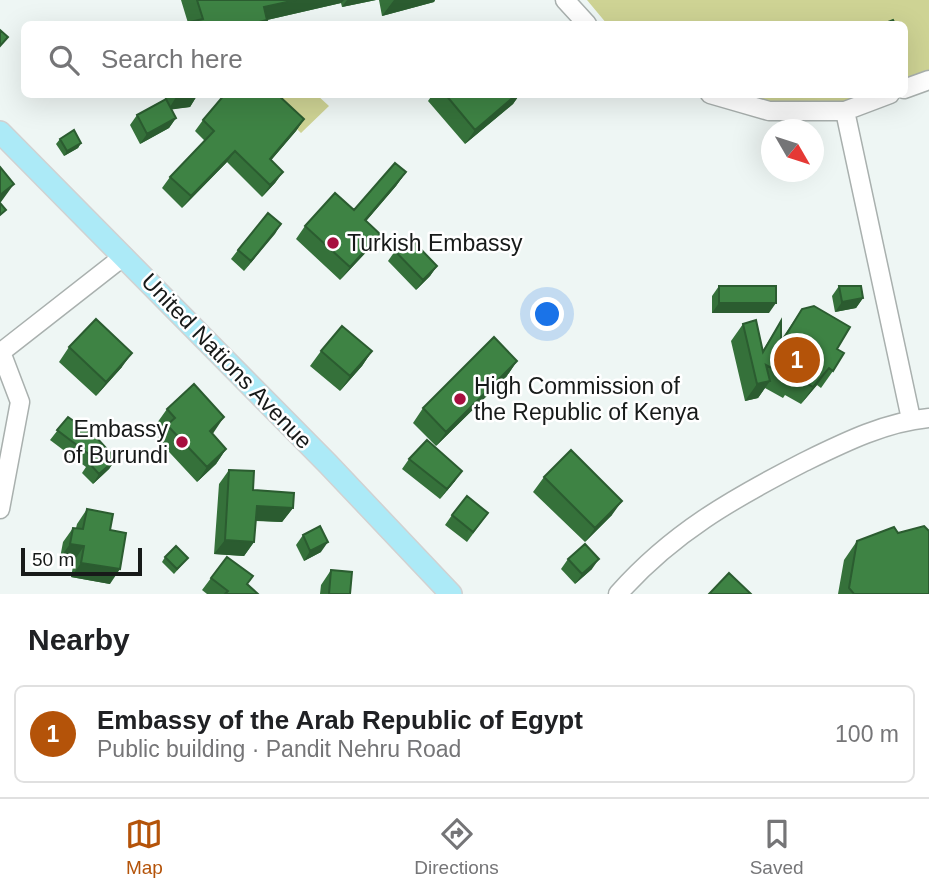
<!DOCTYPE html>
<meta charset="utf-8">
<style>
body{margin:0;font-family:Arial,sans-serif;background:#f6f6f6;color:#202124}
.compass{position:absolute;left:761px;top:119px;width:63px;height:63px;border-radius:50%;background:#fff;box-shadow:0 7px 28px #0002;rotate:129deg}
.scale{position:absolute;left:21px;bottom:18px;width:121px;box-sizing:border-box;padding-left:7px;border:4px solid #171a19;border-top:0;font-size:19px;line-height:24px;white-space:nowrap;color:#171a19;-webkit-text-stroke:5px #fff;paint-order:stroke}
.you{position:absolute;left:548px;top:315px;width:24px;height:24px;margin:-18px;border:5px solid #fff;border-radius:50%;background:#1a73e8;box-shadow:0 0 0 10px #1a73e833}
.badge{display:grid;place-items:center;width:46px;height:46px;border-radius:50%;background:#b45309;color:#fff;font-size:23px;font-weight:700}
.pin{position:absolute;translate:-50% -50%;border:4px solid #fff;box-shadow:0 2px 7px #0006}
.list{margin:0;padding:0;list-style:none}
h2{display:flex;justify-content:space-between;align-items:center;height:91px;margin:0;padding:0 28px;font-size:30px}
h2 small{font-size:23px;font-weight:400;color:#757577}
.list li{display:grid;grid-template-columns:46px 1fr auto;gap:21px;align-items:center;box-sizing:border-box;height:98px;margin:0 14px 14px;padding:0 14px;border:2px solid #e0e0e0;border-radius:10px}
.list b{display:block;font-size:26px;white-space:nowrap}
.list p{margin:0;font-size:23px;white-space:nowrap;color:#757577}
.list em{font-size:23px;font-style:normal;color:#757577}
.icon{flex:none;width:38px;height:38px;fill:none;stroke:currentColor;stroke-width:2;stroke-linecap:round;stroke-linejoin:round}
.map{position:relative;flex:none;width:929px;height:594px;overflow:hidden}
.search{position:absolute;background:#fff;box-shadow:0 7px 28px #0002;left:21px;right:21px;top:21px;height:77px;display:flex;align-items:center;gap:18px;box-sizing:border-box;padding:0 24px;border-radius:10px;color:#757577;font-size:26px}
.sheet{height:203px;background:#fff}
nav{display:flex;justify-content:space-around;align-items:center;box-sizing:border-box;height:98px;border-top:2px solid #e0e0e0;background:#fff;font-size:19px;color:#757577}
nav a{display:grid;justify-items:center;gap:4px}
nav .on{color:#b45309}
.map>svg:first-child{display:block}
</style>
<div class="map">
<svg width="929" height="594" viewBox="0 0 929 594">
<rect width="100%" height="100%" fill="#eef6f4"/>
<path fill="#ced394" d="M587 0H929V73L905 83 904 24H607Z
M262 95H317L329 106 301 133Z
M730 95H871L852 101 768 105Z"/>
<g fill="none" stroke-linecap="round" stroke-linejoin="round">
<defs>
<path id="minor" d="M565 0 587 24
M904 89 929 80
M710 94 769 111H845L890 94
M845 111 911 419
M0 353 124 256
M0 509 20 402 1 352
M618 594C672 533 732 499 804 462 843 443 885 422 929 418"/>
<path id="major" d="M0 132 328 464 451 594"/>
</defs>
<use href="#minor" stroke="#a9b0ae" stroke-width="21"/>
<use href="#major" stroke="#d1d1d1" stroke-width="24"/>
<use href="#minor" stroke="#fff" stroke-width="18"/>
<use href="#major" stroke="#aceaf7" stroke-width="21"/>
</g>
<path fill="#35713a" d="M181 0H376L342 7 341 3 267 20 264 24H181L188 23Z
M379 0H435L434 2 382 16Z
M164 94H198L190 107 171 109 176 118 169 128 140 144 130 125 137 115 165 99Z
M433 94H520L513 104 465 144 428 101Z
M304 119 296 131 271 160 283 172 275 183 262 197 227 162 182 208 162 188 170 177 205 141 195 131 203 120Z
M60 139 81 143 78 148 64 156 56 144Z
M406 172 396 186 366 221 380 234 370 248 340 280 296 239 305 226 354 210Z
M281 224 244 271 231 259 238 250Z
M395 251 437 266 430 276 416 290 388 261Z
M719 286 769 313H712V296Z
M839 286 863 298 856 308 835 312 832 296Z
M802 309 837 349 833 371 821 388 817 385 801 404 785 395 783 398 765 388 758 398 745 401 731 341 743 324 763 350 781 321V340Z
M69 347 122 367 96 396 59 362Z
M321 351H372L362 366 340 391 310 366Z
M517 361 507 376 436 446 413 423 423 408Z
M167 409 214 432 212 434 226 449 216 464 197 482 157 439 163 430 157 423Z
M68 417 116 459 109 469 93 484 82 473 86 467 50 440Z
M409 459 455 481 440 499 402 469Z
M229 470 253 490 293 508 282 522 256 521 254 542 244 556 214 554 219 484Z
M544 477 612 515 585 542 533 492Z
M87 509 110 530V584L71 577 74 561 60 558 63 542 73 528H76L77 524Z
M488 513 467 542 445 525 452 515Z
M898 533 929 594H838L844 560 857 541Z
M303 535 321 552 304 561 296 545Z
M165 557 188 558 174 574 162 562Z
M568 559 592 569 575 584 561 569Z
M331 570 350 594H320L321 585Z
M211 578 247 585 258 594H207L202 590Z"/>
<path fill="#2b5c30" d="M296 0H344L341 3 267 20 264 24H251L264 7Z
M347 0H376L342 7Z
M394 0H435L434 2 382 16Z
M178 94H198L190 107 168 110Z
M517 94H520L513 104 465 144 475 130Z
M176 118 169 128 140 144 147 134Z
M304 119 296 131 262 171 270 159Z
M81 143 78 148 64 156 67 151Z
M235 151 227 162 182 208 191 196Z
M283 172 275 183 262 197 270 185Z
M406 172 396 186 355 234 365 220Z
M14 184 1 202 0 203V195Z
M281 224 275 234 244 271 251 261Z
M380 234 370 248 340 280 350 267Z
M437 266 430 276 416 290 423 280Z
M863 298 856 308 835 312 842 302Z
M719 303H776L769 313H712Z
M372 351 362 366 340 391 350 376Z
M132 353 122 367 96 396 106 382Z
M517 361 507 376 436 446 446 432Z
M829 368 817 385 801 404 813 387Z
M770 381 758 398 745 401 757 384Z
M224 417 214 432 199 446 210 431Z
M226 449 216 464 197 482 207 467Z
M116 459 109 469 93 484 99 474Z
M462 471 455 481 440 499 447 489Z
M622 501 612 515 585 542 595 528Z
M257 506 293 508 282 522 247 520Z
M225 540 254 542 244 556 214 554Z
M328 542 321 552 304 561 310 551Z
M70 544 84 546 74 561 60 558Z
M599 559 592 569 575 584 582 574Z
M81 563 120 569 110 584 71 577Z"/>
<path fill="#3e8344" stroke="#2b5c30" stroke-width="2" d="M197 0H296L264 7 267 20 251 24H181L203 19Z
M893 20 895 24H883Z
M0 30 8 37 0 46Z
M225 94H277L304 119 270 159 283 172 270 185 235 151 191 196 170 177 214 131 203 120Z
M445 94H517L475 130Z
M166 99 176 118 147 134 137 115Z
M74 130 81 143 67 151 60 139Z
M395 163 406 172 365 220 380 234 350 267 305 226 335 193 354 210Z
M0 167 14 184 0 195Z
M0 203 6 210 0 215Z
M268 213 281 224 251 261 238 250Z
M409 237 437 266 423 280 395 251Z
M719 286H776V303H719Z
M839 286H861L863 298 842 302Z
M814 306 850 327 837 349 844 353 833 371 829 368 813 387 797 378 795 381 766 365 770 381 757 384 743 324 756 320 763 352 781 321V343L802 309Z
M96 319 132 353 106 382 69 347Z
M342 326 372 351 350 376 321 351Z
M494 337 517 361 446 432 423 408Z
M194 384 224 417 210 431 226 449 207 467 167 425 175 418 167 409Z
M68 417 96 437 116 459 99 474 89 463 94 458 57 430Z
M427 440 462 471 447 489 409 459Z
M571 450 622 501 595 528 544 477Z
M229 470 254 471 253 490 294 493 293 508 257 506 254 542 225 540Z
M467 496 488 513 473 532 452 515Z
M87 509 113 514 110 530 126 533 120 569 81 563 84 546 70 544 73 528 83 529Z
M320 526 328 542 310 551 303 535Z
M924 526 929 531V594H854L849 588 857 541 894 527 898 533Z
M585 544 599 559 582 574 568 559Z
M176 546 188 558 177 569 165 557Z
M227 557 253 576 247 584 258 594H225L228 591 211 578Z
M331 570 352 572 350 594H329Z
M729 573 751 594H709Z"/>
<g fill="#a70f3f" stroke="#fff" stroke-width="2.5">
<circle cx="333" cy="243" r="7"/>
<circle cx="460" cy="399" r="7"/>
<circle cx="182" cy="442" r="7"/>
</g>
<g text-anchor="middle" stroke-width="5" stroke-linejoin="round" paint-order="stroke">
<g font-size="23" fill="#171a19" stroke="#fff" text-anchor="start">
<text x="347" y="251">Turkish Embassy</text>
<text x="474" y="394">High Commission of<tspan x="474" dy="26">the Republic of Kenya</tspan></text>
<text x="168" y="437" text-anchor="end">Embassy<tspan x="168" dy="26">of Burundi</tspan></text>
</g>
<g font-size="23" fill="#171a19" stroke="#fff">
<text transform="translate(227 361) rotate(46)" y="8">United Nations Avenue</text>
</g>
</g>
</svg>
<svg class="compass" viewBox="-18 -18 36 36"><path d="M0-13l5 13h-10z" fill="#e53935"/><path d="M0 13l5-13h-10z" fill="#757577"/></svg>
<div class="scale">50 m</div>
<div class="you"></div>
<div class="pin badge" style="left:797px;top:360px">1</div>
<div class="search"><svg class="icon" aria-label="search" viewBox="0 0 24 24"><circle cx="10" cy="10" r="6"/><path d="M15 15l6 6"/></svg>Search here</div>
</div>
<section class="sheet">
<h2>Nearby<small></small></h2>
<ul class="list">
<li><span class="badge">1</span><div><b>Embassy of the Arab Republic of Egypt</b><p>Public building · Pandit Nehru Road</p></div><em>100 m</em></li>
</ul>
</section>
<nav>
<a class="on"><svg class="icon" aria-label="map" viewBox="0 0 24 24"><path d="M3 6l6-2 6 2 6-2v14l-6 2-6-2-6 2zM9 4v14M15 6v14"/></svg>Map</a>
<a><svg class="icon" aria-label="directions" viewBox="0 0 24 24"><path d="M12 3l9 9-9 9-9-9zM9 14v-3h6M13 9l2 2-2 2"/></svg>Directions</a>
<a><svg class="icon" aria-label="saved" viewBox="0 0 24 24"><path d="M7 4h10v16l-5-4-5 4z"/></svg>Saved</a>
</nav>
